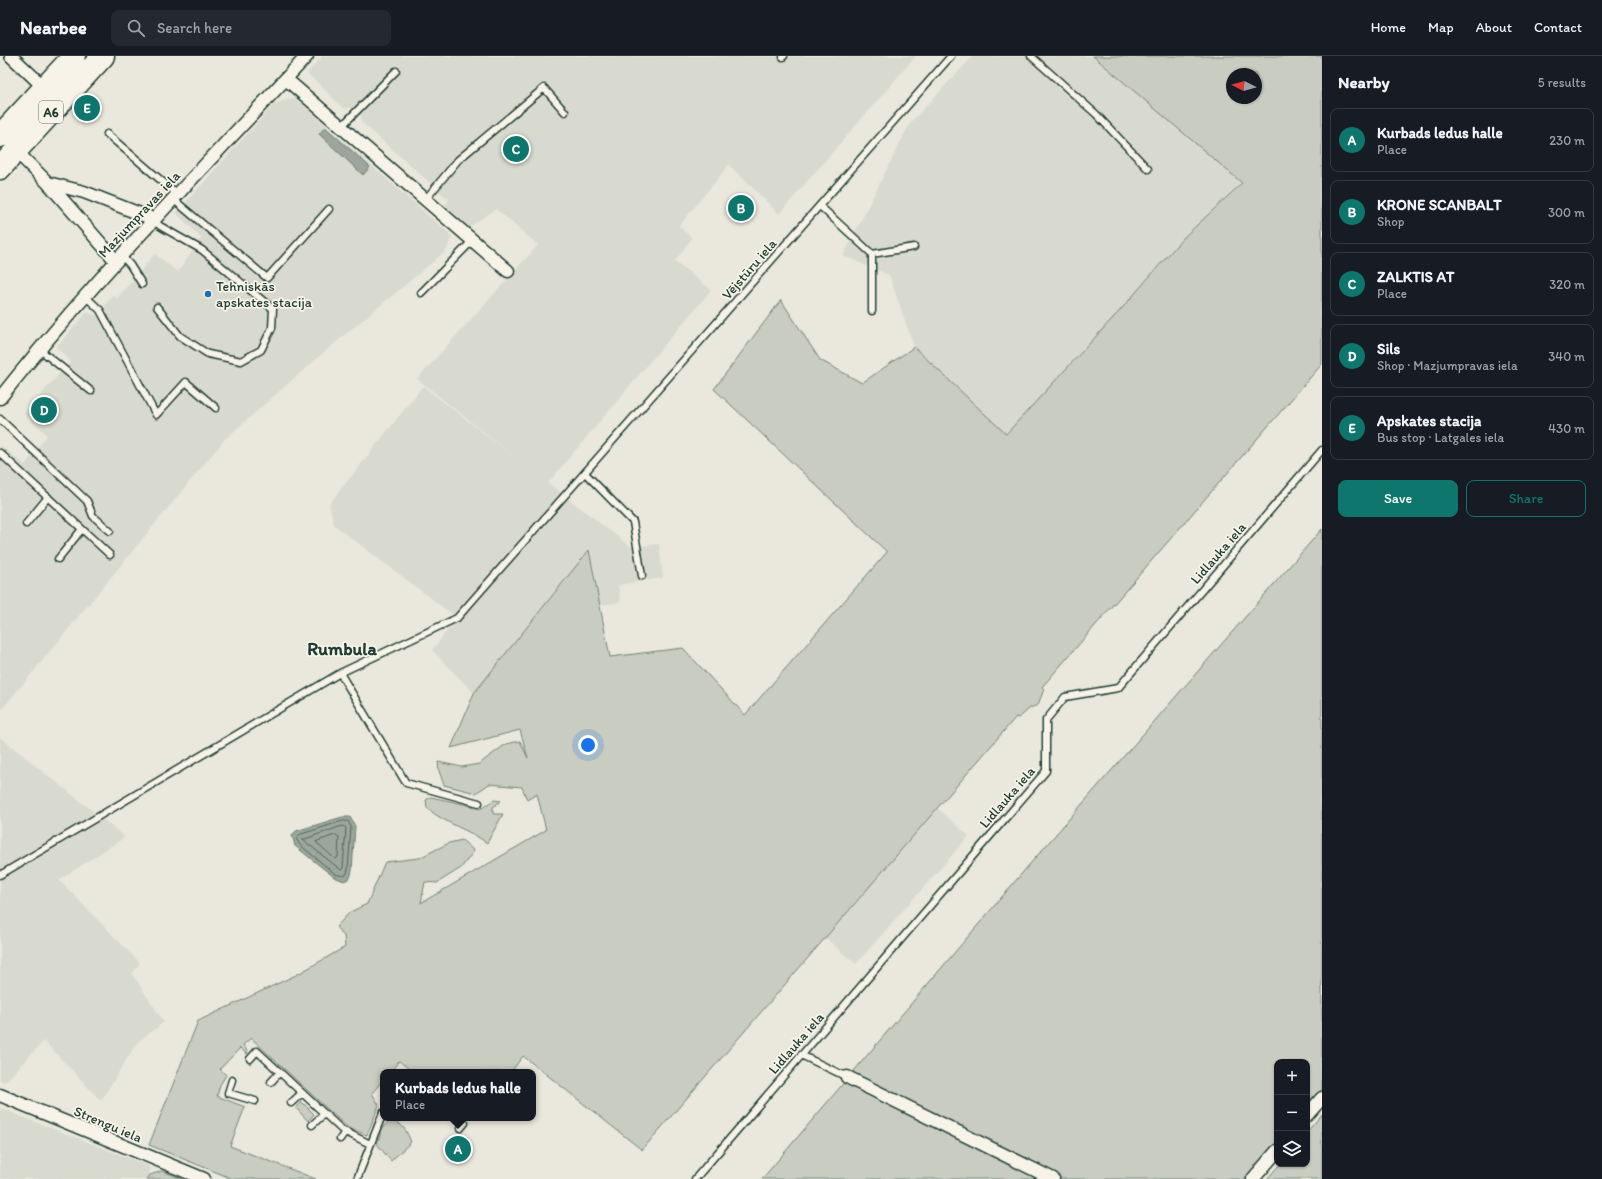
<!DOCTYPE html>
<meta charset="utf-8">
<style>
body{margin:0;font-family:Itim,sans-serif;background:#242831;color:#f1f3f6}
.controls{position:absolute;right:12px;bottom:12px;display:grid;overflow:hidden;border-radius:8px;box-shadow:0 1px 3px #0004}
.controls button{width:36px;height:36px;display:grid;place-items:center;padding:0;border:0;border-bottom:1px solid #363941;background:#171b24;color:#f1f3f6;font:20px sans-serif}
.compass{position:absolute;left:1226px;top:12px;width:36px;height:36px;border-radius:50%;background:#171b24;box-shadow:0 1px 3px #0004;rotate:275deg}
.you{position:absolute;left:588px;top:689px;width:14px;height:14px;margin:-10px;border:3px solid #fff;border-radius:50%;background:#1a73e8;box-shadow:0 0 0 6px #1a73e833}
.badge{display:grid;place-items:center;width:26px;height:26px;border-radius:50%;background:#0f766e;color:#fff;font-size:13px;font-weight:700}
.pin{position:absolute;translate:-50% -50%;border:2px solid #fff;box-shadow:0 1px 4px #0006}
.popup{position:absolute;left:380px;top:1013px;width:156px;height:52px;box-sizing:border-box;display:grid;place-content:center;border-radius:8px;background:#171b24;filter:drop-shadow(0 1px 3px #0005);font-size:13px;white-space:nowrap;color:#9ea1a6}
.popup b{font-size:15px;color:#f1f3f6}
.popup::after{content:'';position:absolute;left:50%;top:100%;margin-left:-8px;border:8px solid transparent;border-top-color:#171b24}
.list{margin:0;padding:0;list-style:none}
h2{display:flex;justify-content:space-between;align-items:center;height:52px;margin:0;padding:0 16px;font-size:17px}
h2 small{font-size:13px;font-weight:400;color:#9ea1a6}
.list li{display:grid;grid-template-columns:26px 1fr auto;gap:12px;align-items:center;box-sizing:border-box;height:64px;margin:0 8px 8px;padding:0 8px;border:1px solid #363941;border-radius:8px}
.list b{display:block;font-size:15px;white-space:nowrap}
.list p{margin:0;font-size:13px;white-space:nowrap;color:#9ea1a6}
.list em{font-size:13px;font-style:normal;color:#9ea1a6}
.actions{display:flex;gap:8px;padding:12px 16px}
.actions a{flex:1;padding:9px 0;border:1px solid #0f766e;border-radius:8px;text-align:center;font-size:14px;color:#0f766e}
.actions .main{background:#0f766e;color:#fff}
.icon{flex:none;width:22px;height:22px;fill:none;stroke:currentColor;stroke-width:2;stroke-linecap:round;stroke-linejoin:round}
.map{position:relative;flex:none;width:1322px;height:1123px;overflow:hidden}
header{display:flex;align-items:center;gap:24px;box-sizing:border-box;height:56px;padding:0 20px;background:#171b24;border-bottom:1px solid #363941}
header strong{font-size:19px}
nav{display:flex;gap:22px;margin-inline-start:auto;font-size:14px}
.search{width:280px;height:36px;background:#242831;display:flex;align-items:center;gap:10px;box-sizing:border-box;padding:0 14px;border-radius:8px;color:#9ea1a6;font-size:15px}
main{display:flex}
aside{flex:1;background:#171b24}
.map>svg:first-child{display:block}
</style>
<header>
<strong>Nearbee</strong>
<div class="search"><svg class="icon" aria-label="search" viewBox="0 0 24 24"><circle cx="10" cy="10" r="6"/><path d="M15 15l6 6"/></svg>Search here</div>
<nav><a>Home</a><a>Map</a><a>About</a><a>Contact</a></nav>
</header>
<main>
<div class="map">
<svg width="1322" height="1123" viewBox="0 0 1322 1123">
<rect width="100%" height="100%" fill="#eae8dd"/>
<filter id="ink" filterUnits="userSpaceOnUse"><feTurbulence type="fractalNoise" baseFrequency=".025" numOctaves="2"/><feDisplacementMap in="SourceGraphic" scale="8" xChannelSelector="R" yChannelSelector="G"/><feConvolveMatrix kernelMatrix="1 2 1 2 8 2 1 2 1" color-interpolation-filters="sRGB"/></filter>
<g filter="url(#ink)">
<path fill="#d9dacf" d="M323 0H916L779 158 729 109 679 170 692 182 675 205 711 234 548 427 631 491 659 488 663 522 618 529 621 546 590 551 562 527 474 637 432 594 457 562 334 469 329 448 423 330 516 402 417 323 538 189 496 153 468 172 444 149 449 144 361 66V60L353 52H343L307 17Z
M973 0H1093L1242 126 1183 182 1124 250 1006 378 914 291 889 219 843 200 910 67Z
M295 42 452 180 446 195 329 292 225 383 0 656V389L25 409 47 379 24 358 58 319 71 306 56 291 87 256 96 259 113 239 117 242 155 198 178 216 201 182 176 157 275 47Z
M0 681 125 781 59 824 140 907 132 918 164 966 137 987 101 1045 44 985 5 1026 0 1024Z
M937 752 969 780 856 908 825 882Z
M0 1052 149 1110 150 1119 147 1123H0Z"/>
<path fill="#c8ccc1" stroke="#74847a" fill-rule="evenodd" d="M1093 0H1322V308L1042 631 1044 633 1038 649 1030 652 1019 662 1016 661 642 1094 523 1000 511 1016H413L399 1005 390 1016H383V1024L372 1037 379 1049 367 1079 348 1072 251 982 243 989 248 996 247 998 240 992 220 1013 226 1019 220 1029 217 1040 245 1051 230 1090 316 1123H233L149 1089 198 965 298 918 345 891 344 880 336 871 350 856 367 848 385 806 419 802 449 787 462 784 474 795 461 812 437 827 425 826 421 847 546 774 537 738 527 744 522 731 489 728 476 737 444 729 439 715 438 706 462 711 479 708 506 688 520 685 528 702 520 674 451 692 474 637 589 494 610 601 683 592 745 659 887 496 714 333 781 244 820 304 862 327 914 291 1006 378 1124 250 1183 182 1242 127ZM1232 18H1256V42H1232Z
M1322 473V1033L1307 1050V1006H1277V1085L1245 1123H762L1029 809Z
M431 741 472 750 480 753 494 744 501 745 493 751V758H503L487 787C468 773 445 768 427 752L426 744Z
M302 1046 314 1058 308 1065 296 1052Z
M1322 1058V1123H1267L1280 1108H1307V1076Z
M390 1065C403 1066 407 1076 411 1086L391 1105 377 1088 383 1071Z
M162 1115 183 1123H147L150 1119Z"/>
<path fill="#9ca69c" stroke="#6a7c72" d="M325 71 370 111 363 119 319 78Z
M342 761H350L355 770 352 815 350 822 344 825 334 821 295 790 292 779 296 775Z"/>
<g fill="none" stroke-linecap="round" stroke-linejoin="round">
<path stroke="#51675e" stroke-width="1" d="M343 765H348L351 771 348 814 346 819 343 820 335 818 299 788 296 782 299 779Z
M343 770 346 772 343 812 341 814 303 784Z
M336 779 339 781 338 801 335 803 316 786Z"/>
<defs>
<path id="lane" d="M1031 0 1096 58 1148 113
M783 1 784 0
M341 71 396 15
M107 78 177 138
M173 143 267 222 329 153
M425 144 458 104 544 32 565 56
M820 150 872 198V255
M153 163 160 170 202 194 273 253 272 272 261 294 241 305 208 298 180 280 157 251
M872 198 914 191
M121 199 130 209 142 228
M421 237 473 184
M85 240 100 254 156 359 186 326 216 352
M39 293 91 335
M0 363 87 445 93 460 110 475
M0 397 110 499
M585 417 633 466 642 520
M26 468 48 441
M58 503 82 473
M340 617 406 727 479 747
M0 819 340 617 457 562 951 0
M801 999 847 1021
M250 1003 257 995 342 1074 370 1088
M232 1024 228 1037 255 1045
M271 1026 280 1016
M291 1047 302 1037
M459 1062 465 1067 461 1072
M312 1069 324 1058
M340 1083 345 1076
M357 1123 383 1057
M695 1123 1046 715V664L1065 641 1118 632 1322 394"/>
<path id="street" d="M11 0 48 35
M286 23 508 215
M16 95 48 127
M116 205 48 127 84 136 153 163
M0 342C95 222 203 112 307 0
M847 1021 1053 1123
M0 1039 204 1123
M1307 1059 1322 1042
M1253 1123 1277 1095"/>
<path id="highway" d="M0 80 74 0
M0 112 103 0"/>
</defs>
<use href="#lane" stroke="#1f3d34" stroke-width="9"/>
<use href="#street" stroke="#1f3d34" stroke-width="15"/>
<use href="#highway" stroke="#1f3d34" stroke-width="25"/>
<use href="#lane" stroke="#f7f3e8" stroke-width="6"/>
<use href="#street" stroke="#f7f3e8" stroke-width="12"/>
<use href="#highway" stroke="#f7f3e8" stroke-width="22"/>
</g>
</g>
<circle fill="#1f6fb2" stroke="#f7f3e8" stroke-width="1.5" cx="208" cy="238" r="4"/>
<g text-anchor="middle" stroke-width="3.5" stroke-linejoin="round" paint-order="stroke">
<rect fill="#f7f3e8" stroke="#60746a" stroke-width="1" x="39" y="45" width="24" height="22" rx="3"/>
<g font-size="13" font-weight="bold" fill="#1f3d34">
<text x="51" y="61">A6</text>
</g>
<g font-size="14" fill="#1f3d34" stroke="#f7f3e8">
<text transform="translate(139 158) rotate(-47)" y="5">Mazjumpravas iela</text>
<text transform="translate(749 213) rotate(-49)" y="5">Vējstūru iela</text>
<text transform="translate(1218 497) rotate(-49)" y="5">Lidlauka iela</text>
<text transform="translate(1007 741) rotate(-49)" y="5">Lidlauka iela</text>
<text transform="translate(796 987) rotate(-49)" y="5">Lidlauka iela</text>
<text transform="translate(108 1068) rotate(23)" y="5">Strengu iela</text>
</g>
<g font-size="14" fill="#1f3d34" stroke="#f7f3e8" text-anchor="start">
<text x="216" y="235">Tehniskās<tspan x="216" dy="16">apskates stacija</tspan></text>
</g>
<g font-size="18" font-weight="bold" fill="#1f3d34" stroke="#f7f3e8">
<text x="342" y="599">Rumbula</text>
</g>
</g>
</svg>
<div class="controls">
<button>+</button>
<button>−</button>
<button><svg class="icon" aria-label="layers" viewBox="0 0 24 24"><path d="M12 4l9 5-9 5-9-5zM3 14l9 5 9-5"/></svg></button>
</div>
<svg class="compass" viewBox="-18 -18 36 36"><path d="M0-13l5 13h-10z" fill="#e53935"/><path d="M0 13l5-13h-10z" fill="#9ea1a6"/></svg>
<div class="you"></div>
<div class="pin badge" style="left:458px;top:1093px">A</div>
<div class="popup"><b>Kurbads ledus halle</b>Place</div>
<div class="pin badge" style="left:741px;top:152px">B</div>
<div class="pin badge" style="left:516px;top:93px">C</div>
<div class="pin badge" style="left:44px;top:354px">D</div>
<div class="pin badge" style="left:87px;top:52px">E</div>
</div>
<aside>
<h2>Nearby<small>5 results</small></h2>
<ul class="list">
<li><span class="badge">A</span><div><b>Kurbads ledus halle</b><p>Place</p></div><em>230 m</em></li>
<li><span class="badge">B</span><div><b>KRONE SCANBALT</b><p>Shop</p></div><em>300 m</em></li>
<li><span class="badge">C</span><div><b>ZALKTIS AT</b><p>Place</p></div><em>320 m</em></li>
<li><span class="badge">D</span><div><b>Sils</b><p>Shop · Mazjumpravas iela</p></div><em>340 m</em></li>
<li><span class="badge">E</span><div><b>Apskates stacija</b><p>Bus stop · Latgales iela</p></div><em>430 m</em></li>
</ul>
<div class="actions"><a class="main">Save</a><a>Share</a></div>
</aside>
</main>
